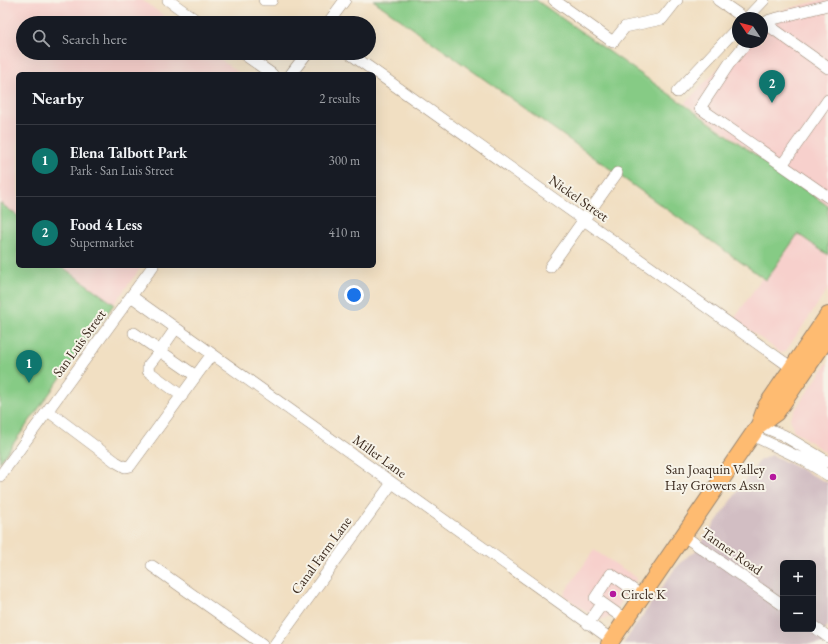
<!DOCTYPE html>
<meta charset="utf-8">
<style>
body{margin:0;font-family:"EB Garamond",serif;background:#20242c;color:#f1f3f6}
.controls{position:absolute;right:12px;bottom:12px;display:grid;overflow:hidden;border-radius:6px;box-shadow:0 4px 16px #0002}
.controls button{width:36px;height:36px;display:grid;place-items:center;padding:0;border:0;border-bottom:1px solid #363941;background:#171b24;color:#f1f3f6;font:20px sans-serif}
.compass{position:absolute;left:732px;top:12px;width:36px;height:36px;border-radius:50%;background:#171b24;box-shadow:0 4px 16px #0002;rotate:305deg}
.you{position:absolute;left:354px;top:295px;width:14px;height:14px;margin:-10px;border:3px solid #fff;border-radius:50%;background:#1a73e8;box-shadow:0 0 0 6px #1a73e833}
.badge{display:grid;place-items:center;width:26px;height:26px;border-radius:50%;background:#0f766e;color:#fff;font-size:13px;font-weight:700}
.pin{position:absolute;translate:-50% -33px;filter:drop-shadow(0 1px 2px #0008)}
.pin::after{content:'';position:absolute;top:21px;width:14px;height:12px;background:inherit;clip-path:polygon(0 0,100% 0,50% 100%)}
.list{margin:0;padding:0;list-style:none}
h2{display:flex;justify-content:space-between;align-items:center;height:52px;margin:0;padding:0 16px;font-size:17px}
h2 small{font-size:13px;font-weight:400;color:#9ea1a6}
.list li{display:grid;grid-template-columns:26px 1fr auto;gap:12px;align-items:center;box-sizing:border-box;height:72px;padding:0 16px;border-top:1px solid #363941}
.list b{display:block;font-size:15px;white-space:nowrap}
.list p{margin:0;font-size:13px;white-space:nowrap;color:#9ea1a6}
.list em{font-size:13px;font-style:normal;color:#9ea1a6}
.icon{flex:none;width:22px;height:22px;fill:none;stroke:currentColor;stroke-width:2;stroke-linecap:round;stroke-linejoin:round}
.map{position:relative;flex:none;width:828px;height:644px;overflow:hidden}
.search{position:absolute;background:#171b24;box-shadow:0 4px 16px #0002;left:16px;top:16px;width:360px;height:44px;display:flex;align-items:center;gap:10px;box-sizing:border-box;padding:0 14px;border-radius:22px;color:#9ea1a6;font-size:15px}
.panel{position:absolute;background:#171b24;box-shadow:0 4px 16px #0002;left:16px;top:72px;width:360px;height:196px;border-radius:6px}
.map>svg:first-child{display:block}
</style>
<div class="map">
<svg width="828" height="644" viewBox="0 0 828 644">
<rect width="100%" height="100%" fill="#f7f3e8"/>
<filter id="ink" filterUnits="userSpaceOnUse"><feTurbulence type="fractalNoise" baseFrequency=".025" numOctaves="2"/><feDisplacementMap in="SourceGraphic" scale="8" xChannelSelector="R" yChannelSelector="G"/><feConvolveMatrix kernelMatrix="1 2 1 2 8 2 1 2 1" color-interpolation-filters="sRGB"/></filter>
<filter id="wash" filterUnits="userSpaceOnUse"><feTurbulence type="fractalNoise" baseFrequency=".012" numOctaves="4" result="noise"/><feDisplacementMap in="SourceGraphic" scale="16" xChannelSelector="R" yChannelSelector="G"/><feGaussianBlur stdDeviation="0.9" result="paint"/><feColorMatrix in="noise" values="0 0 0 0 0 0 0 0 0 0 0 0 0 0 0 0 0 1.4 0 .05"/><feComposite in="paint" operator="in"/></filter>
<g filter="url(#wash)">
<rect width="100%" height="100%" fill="#f1dfc2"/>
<path fill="#f7d0cc" d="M0 0H142L174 23H23V53H212L240 74H18V216L0 203Z
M821 0H828V206L685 103 744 42H762V24L772 13Z
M798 234 828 255V289L786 351 781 353 734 319 762 278 766 280Z
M61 266H142L114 304Z
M828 362V454L793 430 790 417Z
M594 550 637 578 611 617 598 620 563 595Z"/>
<path fill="#d2bec3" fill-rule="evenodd" d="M772 455 828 483V625L819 638 826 644H623L674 570 689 555 694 553 760 460ZM783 563H813V629H783Z"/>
<path fill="#86cb85" stroke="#607a52" d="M373 0H536L828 206V255L798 234 766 280Z
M0 203 18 216V266H61L114 304 0 462Z"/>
</g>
<g filter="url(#ink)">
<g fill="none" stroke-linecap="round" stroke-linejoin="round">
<defs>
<path id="minor" d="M168 0 200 23
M264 0H272
M554 0 613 42 625 27 662 19 677 0
M718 0 744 18
M747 18 764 0
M328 23 345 0
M765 23 770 20 828 5
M762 25 765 23 828 68
M747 42 729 64 700 108 782 165
M242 53 272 74
M349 53 792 368
M291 74 307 53
M677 92 738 27
M828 100 782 165 828 197
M550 267 617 173
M131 296 612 640
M134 333 160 351 176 328
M182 396 148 371V366L160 351 196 376
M48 411 116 462 125 467 130 466 212 354
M759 425 783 435 828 462
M752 435 802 459 828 475
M0 476 153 266
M684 536 783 605
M152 566 262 644
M626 620 595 598 611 574 642 596
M588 624 602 604
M813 626 828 637
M275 644 392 483"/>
<path id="highway" d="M759 425 776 413 828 337
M609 644 759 425 766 406 828 315"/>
</defs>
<use href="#minor" stroke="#968470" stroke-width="12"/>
<use href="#highway" stroke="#968470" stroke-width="18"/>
<use href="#minor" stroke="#fff" stroke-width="11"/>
<use href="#highway" stroke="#febb71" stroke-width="16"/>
</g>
</g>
<g fill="#b5179e" stroke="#f7f3e8" stroke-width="1.5">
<circle cx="773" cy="477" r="4"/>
<circle cx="613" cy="594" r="4"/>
</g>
<g text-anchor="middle" stroke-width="4" stroke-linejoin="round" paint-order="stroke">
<g font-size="14" fill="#3b2a1e" stroke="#f7f3e8">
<text transform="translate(579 198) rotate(35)" y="5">Nickel Street</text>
<text transform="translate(79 343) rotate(-54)" y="5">San Luis Street</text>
<text transform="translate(380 456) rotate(36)" y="5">Miller Lane</text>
<text transform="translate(732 551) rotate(35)" y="5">Tanner Road</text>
<text transform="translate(321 555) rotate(-54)" y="5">Canal Farm Lane</text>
</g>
<g font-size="14" fill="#3b2a1e" stroke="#f7f3e8" text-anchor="end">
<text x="765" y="474">San Joaquin Valley<tspan x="765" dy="16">Hay Growers Assn</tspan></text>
<text x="621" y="599" text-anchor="start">Circle K</text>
</g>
</g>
</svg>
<div class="controls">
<button>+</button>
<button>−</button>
</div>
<svg class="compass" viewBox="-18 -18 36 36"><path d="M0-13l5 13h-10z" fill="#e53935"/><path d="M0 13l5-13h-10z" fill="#9ea1a6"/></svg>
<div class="you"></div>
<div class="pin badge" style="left:29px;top:383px">1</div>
<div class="pin badge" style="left:772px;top:103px">2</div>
<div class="search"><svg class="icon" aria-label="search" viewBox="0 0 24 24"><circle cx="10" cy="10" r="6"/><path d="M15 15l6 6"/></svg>Search here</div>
<section class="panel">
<h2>Nearby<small>2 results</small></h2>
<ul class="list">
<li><span class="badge">1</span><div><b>Elena Talbott Park</b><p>Park · San Luis Street</p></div><em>300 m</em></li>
<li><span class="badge">2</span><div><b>Food 4 Less</b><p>Supermarket</p></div><em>410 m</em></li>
</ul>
</section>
</div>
